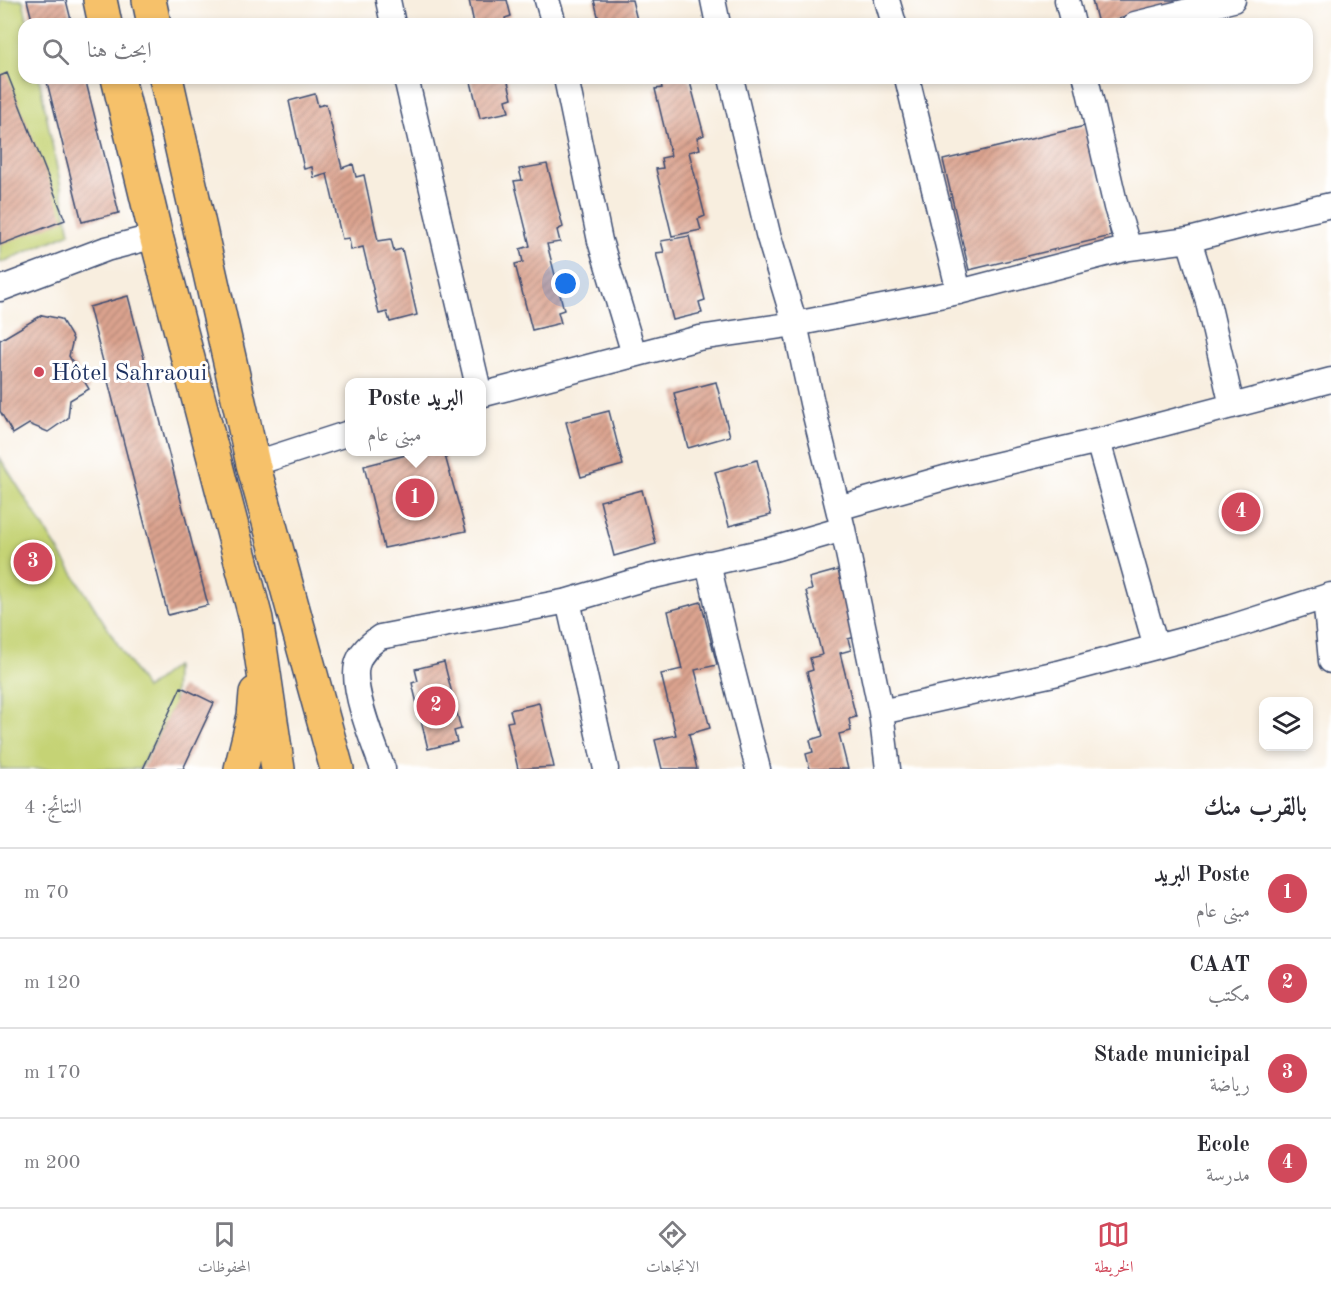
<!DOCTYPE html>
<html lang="ar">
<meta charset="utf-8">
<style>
body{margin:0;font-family:"Old Standard TT",Amiri,serif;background:#f7f7f7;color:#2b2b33;direction:rtl}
.controls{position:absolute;right:18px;bottom:18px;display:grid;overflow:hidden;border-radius:12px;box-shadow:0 3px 9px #0003}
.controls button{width:54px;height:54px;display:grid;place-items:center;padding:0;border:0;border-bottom:2px solid #e1e1e2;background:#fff;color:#2b2b33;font:30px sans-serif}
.you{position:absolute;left:566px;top:284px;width:21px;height:21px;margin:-15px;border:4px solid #fff;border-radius:50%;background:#1a73e8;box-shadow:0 0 0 9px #1a73e833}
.badge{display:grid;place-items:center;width:39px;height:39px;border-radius:50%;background:#d1495b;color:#fff;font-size:20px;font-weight:700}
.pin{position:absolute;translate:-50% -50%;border:3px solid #fff;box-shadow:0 2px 6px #0006}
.popup{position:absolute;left:345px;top:378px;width:141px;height:78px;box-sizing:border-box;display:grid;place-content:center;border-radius:12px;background:#fff;filter:drop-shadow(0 2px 4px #0005);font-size:20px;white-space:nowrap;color:#7c7c81}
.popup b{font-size:22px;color:#2b2b33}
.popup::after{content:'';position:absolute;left:50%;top:100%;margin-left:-12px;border:12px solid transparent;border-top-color:#fff}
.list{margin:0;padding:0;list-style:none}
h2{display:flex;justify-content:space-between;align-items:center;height:78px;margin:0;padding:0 24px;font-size:26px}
h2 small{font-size:20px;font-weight:400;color:#7c7c81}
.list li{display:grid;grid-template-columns:39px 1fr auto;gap:18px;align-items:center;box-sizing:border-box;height:90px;padding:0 24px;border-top:2px solid #e1e1e2}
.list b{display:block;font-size:22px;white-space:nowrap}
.list p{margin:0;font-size:20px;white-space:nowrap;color:#7c7c81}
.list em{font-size:20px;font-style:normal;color:#7c7c81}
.icon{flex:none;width:33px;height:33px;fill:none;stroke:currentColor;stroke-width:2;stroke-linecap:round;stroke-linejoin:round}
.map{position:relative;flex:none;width:1331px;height:769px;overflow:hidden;direction:ltr}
.search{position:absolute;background:#fff;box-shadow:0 3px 9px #0003;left:18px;right:18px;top:18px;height:66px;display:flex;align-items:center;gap:15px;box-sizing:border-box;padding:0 21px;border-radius:18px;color:#7c7c81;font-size:22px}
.sheet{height:438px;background:#fff}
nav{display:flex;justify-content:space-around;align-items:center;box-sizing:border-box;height:84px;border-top:2px solid #e1e1e2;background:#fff;font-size:16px;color:#7c7c81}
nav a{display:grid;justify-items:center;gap:3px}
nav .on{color:#d1495b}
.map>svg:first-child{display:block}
</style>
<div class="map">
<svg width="1331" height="769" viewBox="0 0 1331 769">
<defs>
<pattern id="building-hatch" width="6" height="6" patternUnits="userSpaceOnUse" patternTransform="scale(1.5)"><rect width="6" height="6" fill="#dba38e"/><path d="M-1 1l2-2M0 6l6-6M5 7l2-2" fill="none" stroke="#b18577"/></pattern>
</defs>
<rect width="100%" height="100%" fill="#fff"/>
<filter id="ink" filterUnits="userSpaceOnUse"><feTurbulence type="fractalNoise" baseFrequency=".0167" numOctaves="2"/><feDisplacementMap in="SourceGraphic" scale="12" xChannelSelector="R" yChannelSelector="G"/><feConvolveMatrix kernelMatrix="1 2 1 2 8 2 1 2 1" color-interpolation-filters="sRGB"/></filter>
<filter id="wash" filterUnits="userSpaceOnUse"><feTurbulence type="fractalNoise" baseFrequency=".008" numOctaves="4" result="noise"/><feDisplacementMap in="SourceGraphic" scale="24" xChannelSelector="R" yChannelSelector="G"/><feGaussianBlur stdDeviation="1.35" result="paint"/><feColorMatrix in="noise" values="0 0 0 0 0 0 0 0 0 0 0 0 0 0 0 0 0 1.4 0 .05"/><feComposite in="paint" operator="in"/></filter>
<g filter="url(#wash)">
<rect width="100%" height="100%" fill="#f8eedf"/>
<path fill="#c5d375" stroke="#70816a" stroke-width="1.5" d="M0 0H23L28 24H24V78H39L70 233 0 263Z
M0 458 146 689 175 666 174 705 140 769H0Z"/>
<g id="blocks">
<path fill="url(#building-hatch)" d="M27 0H66L72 24H33Z
M469 0H507L511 16 505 18 506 24H474Z
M594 0H632L638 24H600Z
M1092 0H1191L1192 1 1098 24Z
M7 73 65 220 0 245V76Z
M46 78H85L119 213 82 222Z
M470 78H507L512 98 506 100 509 112 480 118Z
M660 78H689L704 135 697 138 700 149 689 152 705 216 698 219 701 230 672 236 656 169 663 168 661 158 671 156 655 89 662 88Z
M315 94 318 106 326 104 342 168 353 164 356 177 364 175 378 241 391 239 394 251 402 249 417 315 390 322 387 312 379 314 363 247 351 250 349 238 342 239 327 174 314 178 312 167 304 169 289 101Z
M1085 126 1111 236 969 270 943 160Z
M547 164 563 227 557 230 560 242 547 244 564 310 558 312 561 323 532 330 515 264 523 262 520 249 530 246 514 181 522 180 519 169Z
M689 236 705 300 699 302 702 313 673 320 656 253 664 252 661 241Z
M128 296 208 605 168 615 89 307Z
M42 315 61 319 73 339 69 356 89 389 70 400 68 418 48 432 29 424 13 434 0 411V340Z
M716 382 730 436 688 448 674 393Z
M609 411 623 465 581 477 566 422Z
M417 452H444L466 531 384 548 364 466Z
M757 460 771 515 729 526 715 472Z
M642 490 656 544 614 556 600 501Z
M838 570 855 637 848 639 851 650 840 653 856 717 849 719 851 731 839 734 848 769H810L806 754 813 752 810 740 823 736 807 672 813 670 810 658 822 655 806 591 812 590 809 578Z
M701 602 717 665 695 670 710 728 689 734 697 769H662L655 740 676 735 661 674 682 669 668 611Z
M444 662 461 729 454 731 457 742 428 749 412 683 418 681 415 669Z
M181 687 214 703 183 769H143Z
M539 703 554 767 518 769 507 722 513 721 510 710Z"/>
</g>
</g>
<g filter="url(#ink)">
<use href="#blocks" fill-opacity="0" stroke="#3c4c71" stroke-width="1.5"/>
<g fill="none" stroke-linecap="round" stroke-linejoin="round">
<defs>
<path id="minor" d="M388 0 393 24
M547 0 554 24
M713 0 718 24
M887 0 894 24
M1067 0 1073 24
M1135 24 1233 0
M406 78 477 382
M566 78 600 241 634 354
M731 78 768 234 795 324 812 403 843 529 881 712
M907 78 959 292
M1086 78 1116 207 1129 248
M1189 240 1207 298 1232 406
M0 289 106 249 156 236
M481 395 699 338 795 324 959 292 1129 248 1189 240 1257 222 1331 205
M1098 441 1156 647
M253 464 349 433
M838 508 962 473 1098 441 1331 380
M708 563 729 656 758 769
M1325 597 1331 661
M568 601 606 769
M383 769C374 745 351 689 357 665 360 652 370 644 380 637L568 601 649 577 774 549 843 529
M888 769 881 712 1058 673 1231 627 1331 595"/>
<path id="highway" d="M100 0 105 24
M149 0 154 24
M118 78 156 236 256 619 278 769
M166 78 253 464 337 769
M241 769 254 716 256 693"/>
</defs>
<use href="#minor" stroke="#3c4c71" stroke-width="27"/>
<use href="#highway" stroke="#3c4c71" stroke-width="36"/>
<use href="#minor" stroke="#fff" stroke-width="24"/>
<use href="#highway" stroke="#f6c16b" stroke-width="33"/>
</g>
</g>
<circle fill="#d1495b" stroke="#fff" stroke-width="2" cx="39" cy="372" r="6"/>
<g text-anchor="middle" stroke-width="6" stroke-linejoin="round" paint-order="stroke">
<g font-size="24" fill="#1b2f5e" stroke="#fff" text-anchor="start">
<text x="51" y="380">Hôtel Sahraoui</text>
</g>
</g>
</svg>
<div class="controls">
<button><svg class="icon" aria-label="layers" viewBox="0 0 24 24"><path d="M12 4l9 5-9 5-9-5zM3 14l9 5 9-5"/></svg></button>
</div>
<div class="you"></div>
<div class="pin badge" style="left:415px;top:498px">1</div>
<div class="popup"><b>Poste البريد</b>مبنى عام</div>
<div class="pin badge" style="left:436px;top:706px">2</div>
<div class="pin badge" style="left:33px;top:562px">3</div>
<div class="pin badge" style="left:1241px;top:512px">4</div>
<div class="search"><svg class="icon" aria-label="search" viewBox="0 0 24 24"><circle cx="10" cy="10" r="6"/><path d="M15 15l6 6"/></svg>ابحث هنا</div>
</div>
<section class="sheet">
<h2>بالقرب منك<small>النتائج: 4</small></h2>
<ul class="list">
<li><span class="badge">1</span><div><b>Poste البريد</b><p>مبنى عام</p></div><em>70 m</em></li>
<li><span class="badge">2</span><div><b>CAAT</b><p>مكتب</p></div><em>120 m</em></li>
<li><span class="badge">3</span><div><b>Stade municipal</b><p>رياضة</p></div><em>170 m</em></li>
<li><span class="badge">4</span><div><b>Ecole</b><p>مدرسة</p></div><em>200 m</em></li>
</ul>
</section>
<nav>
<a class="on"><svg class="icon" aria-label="map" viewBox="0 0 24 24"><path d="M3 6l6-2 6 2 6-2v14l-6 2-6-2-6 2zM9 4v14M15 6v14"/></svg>الخريطة</a>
<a><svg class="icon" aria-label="directions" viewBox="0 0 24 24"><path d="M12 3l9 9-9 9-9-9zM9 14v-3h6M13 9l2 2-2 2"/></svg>الاتجاهات</a>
<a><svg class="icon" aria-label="saved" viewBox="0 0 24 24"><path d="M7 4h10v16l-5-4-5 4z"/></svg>المحفوظات</a>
</nav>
